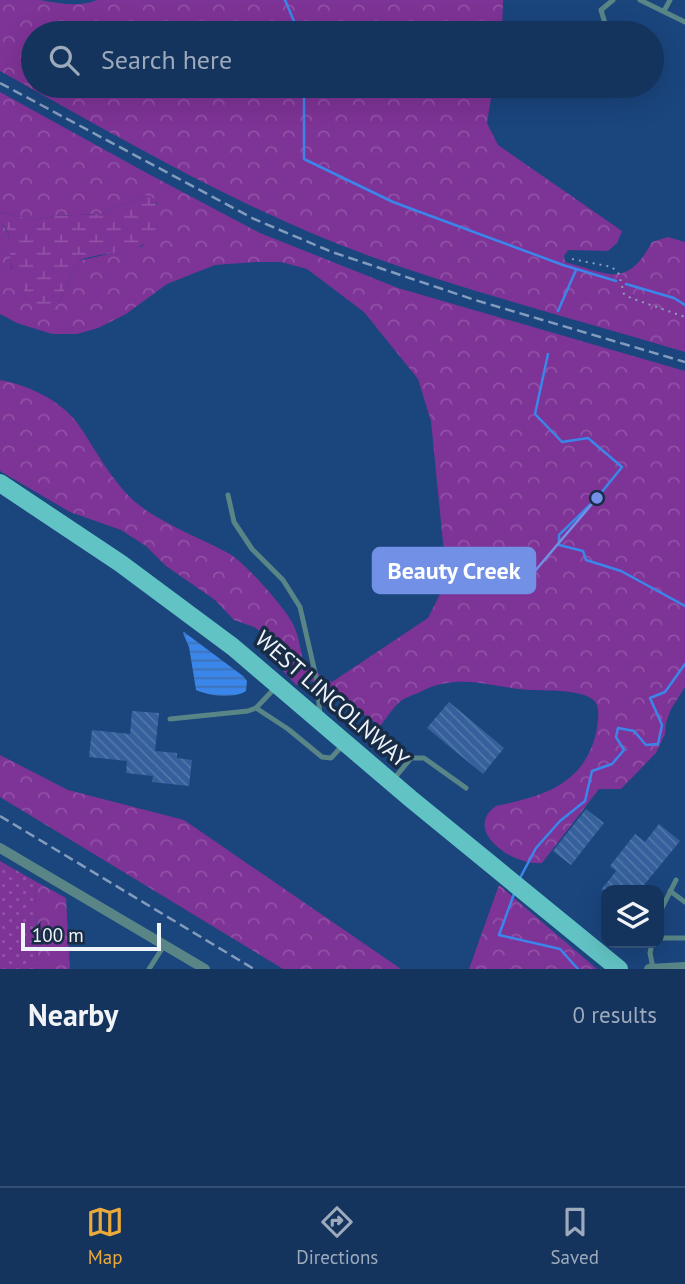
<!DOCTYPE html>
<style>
body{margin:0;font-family:"PT Sans",sans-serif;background:#213f67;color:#f1f3f6}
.controls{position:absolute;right:21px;bottom:21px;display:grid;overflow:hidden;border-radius:14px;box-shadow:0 7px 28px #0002}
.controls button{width:63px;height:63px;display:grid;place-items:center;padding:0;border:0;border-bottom:2px solid #334f73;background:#14345e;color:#f1f3f6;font:35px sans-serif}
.scale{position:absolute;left:21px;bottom:18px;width:140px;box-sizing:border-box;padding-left:7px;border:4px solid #eff4fb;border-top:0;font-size:19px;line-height:24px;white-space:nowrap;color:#eff4fb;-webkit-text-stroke:5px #192c46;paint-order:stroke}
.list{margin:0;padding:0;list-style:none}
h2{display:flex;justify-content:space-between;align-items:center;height:91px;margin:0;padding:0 28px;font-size:30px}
h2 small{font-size:23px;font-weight:400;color:#9daabc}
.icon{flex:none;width:38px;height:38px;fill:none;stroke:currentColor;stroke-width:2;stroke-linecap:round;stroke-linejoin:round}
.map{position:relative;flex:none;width:685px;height:969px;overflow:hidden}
.search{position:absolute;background:#14345e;box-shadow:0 7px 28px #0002;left:21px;right:21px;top:21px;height:77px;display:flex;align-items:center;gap:18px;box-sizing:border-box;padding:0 24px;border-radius:38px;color:#9daabc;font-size:26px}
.sheet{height:217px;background:#14345e}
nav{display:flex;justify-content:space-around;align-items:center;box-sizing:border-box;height:98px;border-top:2px solid #334f73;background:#14345e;font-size:19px;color:#9daabc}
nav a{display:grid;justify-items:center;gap:4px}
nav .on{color:#ebaa39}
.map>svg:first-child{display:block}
</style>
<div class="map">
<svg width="685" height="969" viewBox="0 0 685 969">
<defs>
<pattern id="grass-dots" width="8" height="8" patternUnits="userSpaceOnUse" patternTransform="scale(1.75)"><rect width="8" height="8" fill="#7e3396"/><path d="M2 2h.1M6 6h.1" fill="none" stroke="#9151a6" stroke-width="1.8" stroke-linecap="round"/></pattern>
<pattern id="forest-crowns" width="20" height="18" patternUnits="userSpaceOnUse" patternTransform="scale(1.75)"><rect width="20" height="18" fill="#7e3396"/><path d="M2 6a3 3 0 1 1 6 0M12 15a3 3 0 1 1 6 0" fill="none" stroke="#9151a6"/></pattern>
<pattern id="wetland-marsh" width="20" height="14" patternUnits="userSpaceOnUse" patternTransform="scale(1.75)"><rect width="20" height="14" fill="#7e3396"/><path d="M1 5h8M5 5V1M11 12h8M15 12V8" fill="none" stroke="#9151a6"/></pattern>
<pattern id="water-rules" width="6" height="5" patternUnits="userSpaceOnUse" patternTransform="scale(1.75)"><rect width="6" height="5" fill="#3b86ea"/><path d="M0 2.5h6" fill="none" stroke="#4071b2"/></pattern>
<pattern id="building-back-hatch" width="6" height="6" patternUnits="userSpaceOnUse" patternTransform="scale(1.75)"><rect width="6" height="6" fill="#35609b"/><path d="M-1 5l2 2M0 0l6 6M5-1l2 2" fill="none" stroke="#5377aa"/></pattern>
</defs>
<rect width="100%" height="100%" fill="#1a457d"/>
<path fill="url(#grass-dots)" d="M0 861 35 881 38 969H0Z"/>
<path fill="url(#forest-crowns)" d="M0 0C13 0 28 0 40 0 58 3 79 8 97 0H503L502 33H33V86H493L487 123 498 145 622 231 617 243 608 251 568 250 564 256 565 262C608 274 627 289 652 242L668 237 685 242V352C582 321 477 294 375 258 248 213 118 137 0 71Z
M0 92 143 171 260 233 398 288 685 371V687L671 709 666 723 665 734 656 753 621 789H599L542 863C515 867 461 831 496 806 545 796 587 783 597 728 598 718 601 705 592 699 578 689 546 691 529 690 489 687 459 672 420 692 414 695 406 697 401 701 393 707 387 718 380 726L330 690 307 679 304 686 296 685 279 666 274 647 266 635 254 627 234 620 215 600 166 566 146 546 121 530 70 512 0 471V380C27 385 61 400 78 424 96 450 110 479 134 501 158 522 200 538 228 553 244 561 285 608 293 624 299 636 301 652 304 665L332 682 428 618 442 590 445 563 431 421 418 379 364 312 307 269 281 262H256L215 265 167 284 126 314 98 328 77 334H52L17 323 0 314V223C13 231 10 254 11 268L57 306 78 261 143 246 157 203 145 195 101 214 54 216 34 220 0 212Z
M0 755 68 790 184 820 401 969H283L0 797Z
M35 881 66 898 70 969H38Z
M499 885 597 969H469Z"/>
<path fill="url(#wetland-marsh)" d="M145 195 155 199C170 262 113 246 78 261L57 306 51 312 43 313C31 302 20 286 13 271 6 256 16 232 0 223V212L34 220 54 216 101 214Z"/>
<path fill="url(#water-rules)" d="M184 632 243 676 247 681 246 691C234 699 209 696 196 690L189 647 183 633Z"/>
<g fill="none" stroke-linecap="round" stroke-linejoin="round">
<path stroke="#3b86ea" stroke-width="2.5" d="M285 0 299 33
M304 86V159L393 202 563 265 616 281
M626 284 674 298 685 305
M558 311 576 270
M548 354 535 414 562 442 588 438 622 467 597 498 559 535V545L583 551 586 560 621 571 685 606
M520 878 536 848 560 821 585 801 592 771 612 764 624 750 616 737 618 728 634 731 646 745 658 744 662 725 650 698 665 692 685 664
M514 894 499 935 560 949 578 969"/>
</g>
<path fill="url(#building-back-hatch)" d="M449 702 504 748 483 774 427 728Z
M132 711 159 713 155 751 177 753V758L192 760 189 786 152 782 153 776 126 773 127 761 89 757 92 730 130 734Z
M586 809 604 823 571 865 553 851Z
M659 824 680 841 640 890H601L616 871 610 866 635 834 645 842Z"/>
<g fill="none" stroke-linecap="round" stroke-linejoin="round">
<path stroke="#89a0bf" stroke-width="2" stroke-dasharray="2 5" stroke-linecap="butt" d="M572 259 612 267 619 274 624 294 631 298 685 317"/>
<path stroke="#598586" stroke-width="5" d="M640 0 685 22
M664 11 670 0
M608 33 601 10 613 0
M228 495 234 522 252 549 283 580 300 607 317 681 320 715
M256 708 288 729 322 757 331 758 343 745
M170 719 248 711 256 708 276 687
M393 780 411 758H424L466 788
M670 891 685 902
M659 914 676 880
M659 938H685
M652 943 650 953 653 968
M149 969 165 944"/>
<path stroke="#598586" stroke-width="10" d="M0 848 205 969
M649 969 685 967"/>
<path stroke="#62c3c4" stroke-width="18" d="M0 483 120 563 233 647 411 799 619 969"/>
<path stroke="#849cbc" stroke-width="2.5" stroke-dasharray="10 5" stroke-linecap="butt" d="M0 83 254 219 332 252 475 300 685 362
M0 816 254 969"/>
</g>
<g text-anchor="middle" stroke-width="7" stroke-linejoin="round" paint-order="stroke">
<g font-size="23" fill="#eff4fb" stroke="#192c46">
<text transform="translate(332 699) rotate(41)" y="8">WEST LINCOLNWAY</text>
</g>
</g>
<path fill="none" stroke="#7190e6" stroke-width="2.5" d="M597 498L535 571"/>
<circle fill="#7190e6" stroke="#192c46" stroke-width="2.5" cx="597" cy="498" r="7"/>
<rect fill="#7190e6" stroke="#7190e6" stroke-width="2.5" x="373" y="548" width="162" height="45" rx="7"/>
<g font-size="24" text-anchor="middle" font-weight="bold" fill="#fff">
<text x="454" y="579">Beauty Creek</text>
</g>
</svg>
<div class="controls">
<button><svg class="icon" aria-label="layers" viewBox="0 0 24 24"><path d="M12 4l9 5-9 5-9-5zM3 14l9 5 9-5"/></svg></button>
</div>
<div class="scale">100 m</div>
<div class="search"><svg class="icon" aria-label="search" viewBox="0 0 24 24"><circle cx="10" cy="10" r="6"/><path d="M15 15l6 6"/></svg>Search here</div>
</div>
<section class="sheet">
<h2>Nearby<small>0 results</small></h2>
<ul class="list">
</ul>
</section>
<nav>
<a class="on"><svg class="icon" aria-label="map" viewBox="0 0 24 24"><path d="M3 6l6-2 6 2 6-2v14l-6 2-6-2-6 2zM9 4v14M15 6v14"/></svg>Map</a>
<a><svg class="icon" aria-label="directions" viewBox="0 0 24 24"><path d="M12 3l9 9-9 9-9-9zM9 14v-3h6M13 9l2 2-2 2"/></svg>Directions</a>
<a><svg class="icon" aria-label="saved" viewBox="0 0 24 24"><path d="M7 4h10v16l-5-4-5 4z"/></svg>Saved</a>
</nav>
